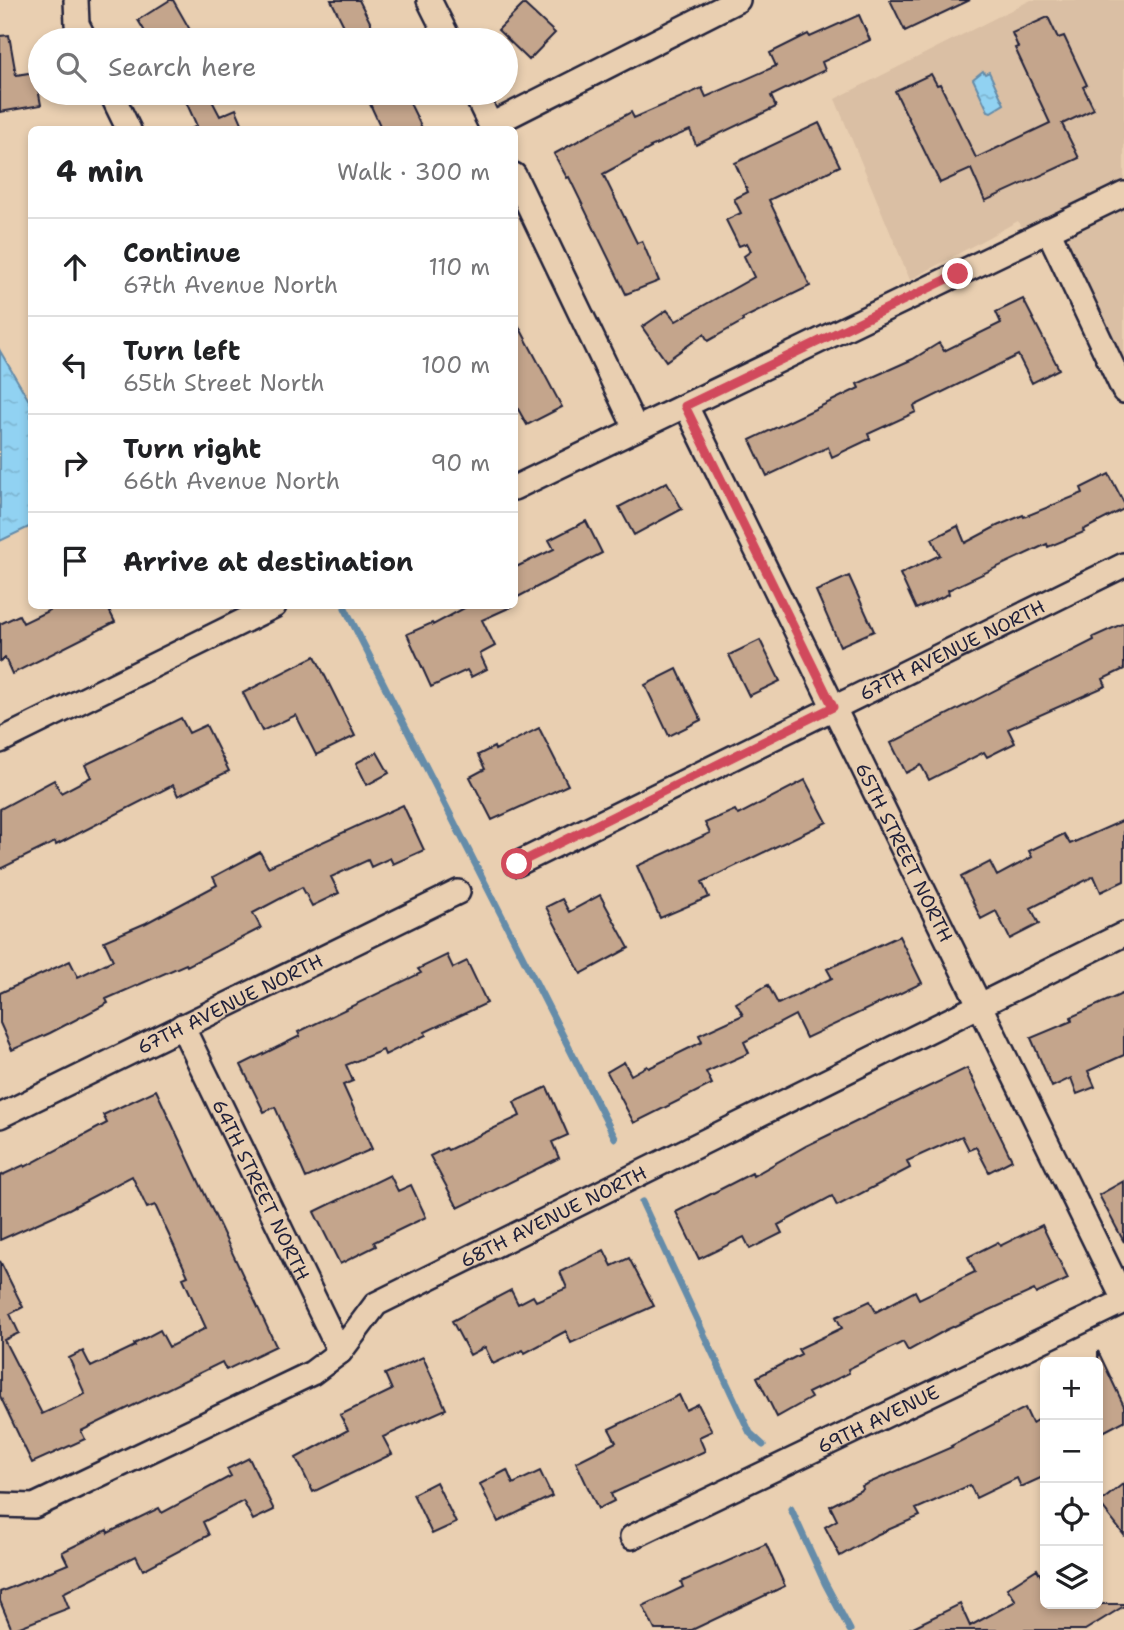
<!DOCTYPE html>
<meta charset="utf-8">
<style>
body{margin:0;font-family:"Shantell Sans",sans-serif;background:#f6f6f6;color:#202124}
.controls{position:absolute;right:21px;bottom:21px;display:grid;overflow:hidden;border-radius:10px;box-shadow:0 4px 10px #0003}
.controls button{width:63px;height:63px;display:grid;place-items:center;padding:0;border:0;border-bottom:2px solid #e0e0e0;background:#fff;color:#202124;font:35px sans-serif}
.stop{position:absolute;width:21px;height:21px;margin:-16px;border:5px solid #d1495b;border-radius:50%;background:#fff}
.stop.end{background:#d1495b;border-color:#fff;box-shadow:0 2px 7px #0008}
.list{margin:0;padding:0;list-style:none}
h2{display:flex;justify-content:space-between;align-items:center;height:91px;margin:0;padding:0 28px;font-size:30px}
h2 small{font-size:23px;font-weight:400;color:#757577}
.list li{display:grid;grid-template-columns:46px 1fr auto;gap:21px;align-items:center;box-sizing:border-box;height:98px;padding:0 28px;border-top:2px solid #e0e0e0}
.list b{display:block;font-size:26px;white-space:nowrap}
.list p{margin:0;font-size:23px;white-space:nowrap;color:#757577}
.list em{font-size:23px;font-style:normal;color:#757577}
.icon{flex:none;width:38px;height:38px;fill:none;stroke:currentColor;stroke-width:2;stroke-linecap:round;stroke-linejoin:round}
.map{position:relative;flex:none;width:1124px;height:1630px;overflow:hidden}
.search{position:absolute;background:#fff;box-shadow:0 4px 10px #0003;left:28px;top:28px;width:490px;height:77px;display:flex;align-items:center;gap:18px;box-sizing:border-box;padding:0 24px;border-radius:38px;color:#757577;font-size:26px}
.panel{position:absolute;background:#fff;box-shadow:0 4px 10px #0003;left:28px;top:126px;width:490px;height:483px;border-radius:10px}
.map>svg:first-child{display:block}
</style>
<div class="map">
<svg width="1124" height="1630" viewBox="0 0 1124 1630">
<defs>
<pattern id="water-ripples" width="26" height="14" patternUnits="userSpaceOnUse" patternTransform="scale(1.75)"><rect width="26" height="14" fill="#91d2f2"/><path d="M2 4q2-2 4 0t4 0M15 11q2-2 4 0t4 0" fill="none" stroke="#7db4d0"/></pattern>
</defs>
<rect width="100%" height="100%" fill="#e9cfb1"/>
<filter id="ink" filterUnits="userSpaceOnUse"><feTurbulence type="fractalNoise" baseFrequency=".0143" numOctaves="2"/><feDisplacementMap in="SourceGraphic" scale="14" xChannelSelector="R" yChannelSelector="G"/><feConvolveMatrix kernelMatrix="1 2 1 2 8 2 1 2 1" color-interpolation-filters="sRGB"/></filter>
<g filter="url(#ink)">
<path fill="#dabfa4" d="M1031 0H1124V179L1023 229 1018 221 910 280 835 99Z
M1124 208V365L1064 237Z"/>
<path fill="url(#water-ripples)" stroke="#658ca9" stroke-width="2" d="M983 71 985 74 989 72 1004 104 991 112 988 111 973 79Z
M0 351 31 404V526L0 541Z"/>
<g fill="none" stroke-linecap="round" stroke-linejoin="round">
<path stroke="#658ca9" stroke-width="7" d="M345 608 615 1138
M642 1202 750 1433 763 1445
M791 1509 825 1583 850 1630"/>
</g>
<path fill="#c4a58c" stroke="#22223b" stroke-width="2" d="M170 0H173L193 35 184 40H150L138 20Z
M331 0H359L379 40H351Z
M890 0H970L905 31Z
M524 4 555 33 529 60 498 30Z
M859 15 870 40 822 62 825 70 771 96 776 107 696 145 690 130 650 147 651 148 603 174 637 243 642 241 659 281 626 294 569 177 567 178 554 154 631 112 634 118 702 88 706 97 776 66 770 53 808 34 810 37Z
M1048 17 1058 38 1064 36 1087 85 1083 87 1094 109 1062 124 1079 158 985 201 971 169 940 183 895 91 931 74 937 85 940 84 976 158 1050 123 1015 48 1018 47 1012 33Z
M9 35 16 75 35 72 41 105 0 112V36Z
M182 93H208L220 116 236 109 245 130H189L197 126Z
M394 93H405L423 130H382L370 104Z
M819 123 840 166 769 200 810 286 742 319 743 321 708 341 704 334 666 361 642 327 667 310 676 321 754 277 744 256 751 251 747 243 739 246 726 220 741 213 734 199 748 192 735 163Z
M1023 299 1059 369 1032 383 1018 355 914 406 916 412 868 434 870 439 832 457 828 447 767 476 750 440 859 388 857 384 913 359 939 343 944 351 1001 323 996 312Z
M514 317 562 407 527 425 514 402Z
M1109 474 1124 503V509L1083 530 1084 532 1048 547 1047 544 948 590 949 594 916 609 900 574 940 555 932 539 958 526 965 543 997 526 1023 515 1024 517 1083 493 1081 488Z
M667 482 682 509 634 535 619 507Z
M586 521 602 553 514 599V568L554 549 549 540Z
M849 576 874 631 840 646 816 591Z
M58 606H107L115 622 12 674 5 658 0 661V624L19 615 23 623Z
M468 606H513L482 620 495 646 480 654 487 669 471 677 467 670 431 687 407 634 432 623 433 625Z
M1124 623V669L1103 679 1106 686 1008 729 1015 743 987 757 984 752 929 780 921 765 906 773 891 743 1094 640 1093 637Z
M760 640 780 681 749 696 729 655Z
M315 656 355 736 316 755 296 715 262 731 243 693Z
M677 669 701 720 669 736 645 685Z
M181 718 189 733 206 725 229 771 178 796 173 785 56 845 55 842 0 869V809L54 780 61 793 91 777 85 765Z
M539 728 568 785 492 820 470 777 485 769 478 755 494 747 495 750Z
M377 752 389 773 367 785 356 763Z
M805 780 827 822 702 882 709 897 660 918 637 866 710 833 705 823 735 810 738 815Z
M403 805 424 850 393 864 390 858 371 867 368 860 331 877 339 893 312 906 302 887 253 913 261 928 187 966 186 964 106 999 108 1003 50 1033 12 1050 0 1023V993L70 961 78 977 113 960 104 941 146 923 217 885 213 877 260 852 268 867Z
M1124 820V881L1101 892 1094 876 1031 908 1039 924 1010 939 996 911 981 919 961 877 990 862 997 876 1032 857 1029 851 1064 834 1070 844Z
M600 895 629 948 581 974 546 907 562 899 569 912Z
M899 936 922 983 806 1038 795 1015 744 1042 749 1053 706 1072 712 1084 634 1123 607 1072 624 1062 631 1075 647 1066 649 1068 702 1042 699 1035 743 1015 736 1003 768 985 778 1004 832 978 827 969Z
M447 955 453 968 467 961 487 1003 425 1032 426 1035 385 1055 383 1050 346 1065 353 1081 343 1085 372 1149 306 1178 275 1107 264 1112 241 1065 300 1036 298 1032 421 973 418 969Z
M1124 993V1055L1088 1071 1095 1087 1077 1094 1071 1078 1052 1087 1031 1038 1072 1021 1071 1017Z
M967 1068 1012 1160 989 1172 976 1147 969 1150 962 1136 907 1161 910 1168 837 1206 832 1196 778 1225 782 1233 750 1249 744 1237 699 1259 676 1212 752 1173 753 1176 806 1146Z
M547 1087 568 1135 552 1142 559 1158 458 1208 430 1156 446 1148 448 1150 520 1116 514 1102Z
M156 1090 276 1346 226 1370 222 1362 81 1431 85 1439 32 1463 0 1396V1261L23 1307 10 1314 19 1333 4 1340 42 1414 85 1394 69 1358 83 1351 91 1367 135 1346 134 1344 160 1330 169 1347 206 1328 183 1278 188 1276 155 1205 147 1208 132 1176 69 1209 0 1240V1176L24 1165 25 1167 107 1123 103 1115Z
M390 1175 398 1191 411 1185 426 1217 374 1242 376 1246 340 1264 314 1212Z
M1124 1181V1242L1099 1195Z
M1042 1225 1068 1279 1036 1294 1034 1290 946 1330 908 1351 903 1342 848 1369 849 1373 808 1393 811 1398 777 1417 757 1377 801 1354 798 1349 842 1328 836 1317 870 1301 876 1312 915 1291 919 1299 975 1272 968 1257 998 1242 1000 1246Z
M604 1250 612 1266 629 1258 654 1306 571 1343 566 1331 525 1353 523 1350 493 1364 485 1347 470 1355 452 1321 511 1290 518 1304 533 1296 536 1301 567 1288 560 1272Z
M1098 1351 1124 1406V1421L1103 1432 1098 1421Z
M423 1357 446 1409 383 1437 392 1454 313 1492 296 1458 348 1430 340 1415 392 1390 385 1374Z
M679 1395 686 1410 698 1404 712 1431 699 1437 705 1451 611 1494 614 1501 598 1509 576 1462 616 1442 609 1429Z
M1025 1408 1032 1423 1045 1415V1476L1021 1487 1017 1478 976 1498 970 1485 916 1509 920 1516 876 1535 840 1556 825 1527 837 1520 830 1506 863 1489 862 1486 952 1447 951 1446Z
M249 1458 274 1510 253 1520 243 1501 203 1522 209 1535 143 1570 136 1556 63 1593 69 1608 12 1630 0 1601V1592L68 1564 62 1552 107 1530 108 1533 159 1508 162 1513 231 1476 227 1469Z
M507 1470 513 1484 540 1471 552 1496 498 1522 480 1484Z
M436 1482 456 1523 432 1534 413 1494Z
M1124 1483V1535L1099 1503Z
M766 1544 785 1586 692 1630H655L643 1606 683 1587 681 1582Z
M1037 1569 1045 1583V1604H1124V1606L1085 1630H907L960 1604 970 1626 1016 1601 1007 1588Z"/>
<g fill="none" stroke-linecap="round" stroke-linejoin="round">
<defs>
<g id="street">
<path d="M76 0 77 24 85 40"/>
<path d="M429 0 449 40"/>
<path d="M111 93 129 130"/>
<path d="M475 93 493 130"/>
<path d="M491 125 738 0"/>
<path d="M514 175 636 429"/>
<path d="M1048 230 1124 391"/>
<path id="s1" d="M686 406 1124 1300"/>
<path d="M514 488 1124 194"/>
<path d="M0 741 274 606"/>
<path id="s2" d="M517 864 1124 565"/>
<path id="s3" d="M182 1026 340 1352"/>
<path id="s4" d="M0 1116 458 892"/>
<path id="s5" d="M0 1505 34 1506 312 1373 340 1352 376 1304 1124 934"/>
<path id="s6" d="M632 1537 1124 1301"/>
</g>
</defs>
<use href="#street" stroke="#22223b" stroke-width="28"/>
<use href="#street" stroke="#e9cfb1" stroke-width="23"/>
</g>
</g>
<g fill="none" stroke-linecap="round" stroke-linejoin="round" filter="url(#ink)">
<path stroke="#d1495b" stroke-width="9" d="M517 864 833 707 685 406 958 274"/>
</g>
<g text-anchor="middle" stroke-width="7" stroke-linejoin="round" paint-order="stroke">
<g font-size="19" fill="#22223b" stroke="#e9cfb1">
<text dy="7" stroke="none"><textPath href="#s2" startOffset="485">67TH AVENUE NORTH</textPath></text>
<text dy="7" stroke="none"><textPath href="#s1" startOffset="497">65TH STREET NORTH</textPath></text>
<text dy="7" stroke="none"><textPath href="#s4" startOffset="256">67TH AVENUE NORTH</textPath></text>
<text dy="7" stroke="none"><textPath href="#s3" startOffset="182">64TH STREET NORTH</textPath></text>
<text dy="7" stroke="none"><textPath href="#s5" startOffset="635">68TH AVENUE NORTH</textPath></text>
<text dy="7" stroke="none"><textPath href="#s6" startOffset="273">69TH AVENUE</textPath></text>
</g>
</g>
</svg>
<div class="controls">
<button>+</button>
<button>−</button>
<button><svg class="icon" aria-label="locate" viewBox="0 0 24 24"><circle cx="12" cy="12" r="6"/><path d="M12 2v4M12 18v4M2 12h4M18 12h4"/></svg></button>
<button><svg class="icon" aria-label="layers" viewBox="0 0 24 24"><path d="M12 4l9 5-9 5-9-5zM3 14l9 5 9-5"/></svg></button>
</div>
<div class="stop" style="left:517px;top:864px"></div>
<div class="stop end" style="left:958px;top:274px"></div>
<div class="search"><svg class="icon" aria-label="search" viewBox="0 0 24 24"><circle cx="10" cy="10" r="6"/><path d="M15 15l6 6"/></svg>Search here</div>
<section class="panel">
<h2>4 min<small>Walk · 300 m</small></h2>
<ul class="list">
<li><svg class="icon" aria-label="ahead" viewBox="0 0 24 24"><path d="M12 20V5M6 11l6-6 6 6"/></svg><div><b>Continue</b><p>67th Avenue North</p></div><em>110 m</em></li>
<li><svg class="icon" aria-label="left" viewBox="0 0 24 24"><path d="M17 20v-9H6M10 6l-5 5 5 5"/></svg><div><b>Turn left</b><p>65th Street North</p></div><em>100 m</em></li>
<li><svg class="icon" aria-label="right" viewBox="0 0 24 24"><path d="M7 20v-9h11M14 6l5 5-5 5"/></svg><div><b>Turn right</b><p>66th Avenue North</p></div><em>90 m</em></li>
<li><svg class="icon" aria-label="arrive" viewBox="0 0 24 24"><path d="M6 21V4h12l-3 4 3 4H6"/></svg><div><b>Arrive at destination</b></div></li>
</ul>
</section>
</div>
